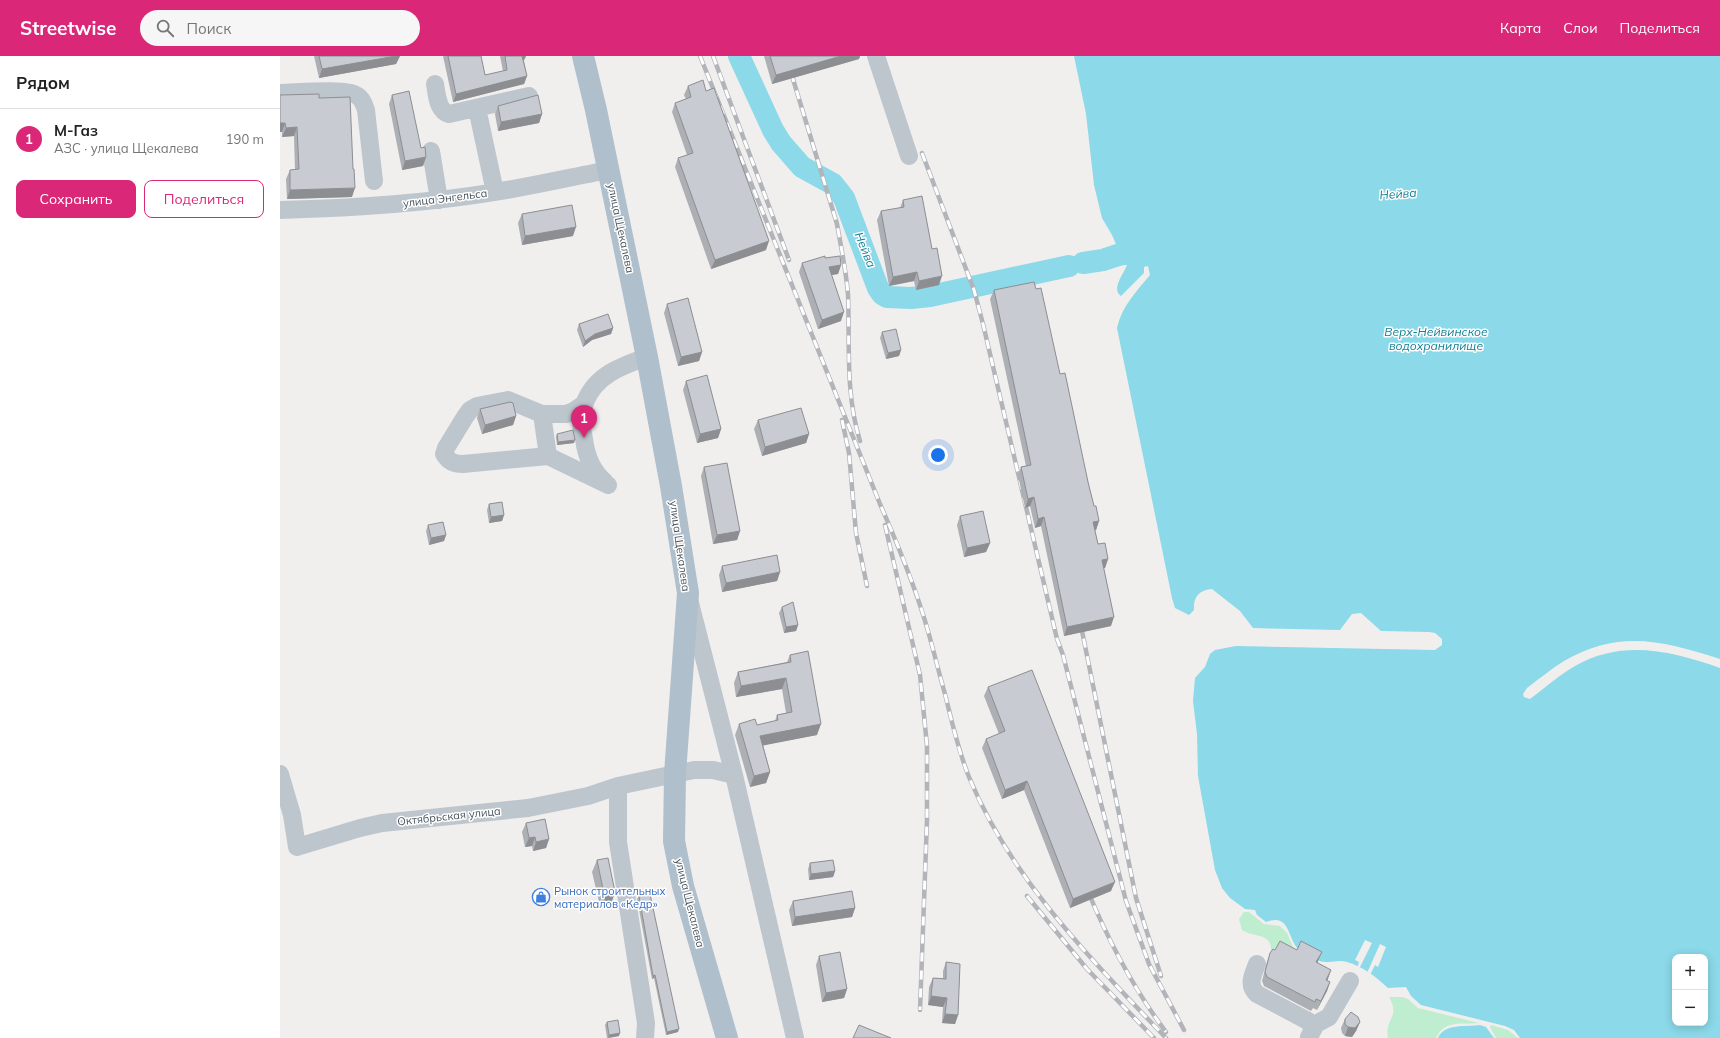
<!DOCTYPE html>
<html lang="ru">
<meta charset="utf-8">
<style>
body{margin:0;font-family:Mulish,sans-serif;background:#f6f6f6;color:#222}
.controls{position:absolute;right:12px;bottom:12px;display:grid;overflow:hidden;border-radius:8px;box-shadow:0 2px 10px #0003}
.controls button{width:36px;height:36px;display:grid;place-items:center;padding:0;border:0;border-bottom:1px solid #e0e0e0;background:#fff;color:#222;font:20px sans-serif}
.you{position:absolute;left:658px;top:399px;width:14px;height:14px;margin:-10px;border:3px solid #fff;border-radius:50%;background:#1a73e8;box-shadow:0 0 0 6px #1a73e833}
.badge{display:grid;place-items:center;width:26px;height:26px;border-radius:50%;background:#db2777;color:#fff;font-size:13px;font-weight:700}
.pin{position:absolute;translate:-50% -33px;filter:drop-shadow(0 1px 2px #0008)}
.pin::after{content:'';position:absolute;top:21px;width:14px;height:12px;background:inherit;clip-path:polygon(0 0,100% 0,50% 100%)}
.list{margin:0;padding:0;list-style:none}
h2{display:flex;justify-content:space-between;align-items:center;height:52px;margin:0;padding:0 16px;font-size:17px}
h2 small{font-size:13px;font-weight:400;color:#767676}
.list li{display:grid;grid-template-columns:26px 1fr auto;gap:12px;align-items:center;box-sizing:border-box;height:60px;padding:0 16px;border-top:1px solid #e0e0e0}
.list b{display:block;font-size:15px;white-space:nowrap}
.list p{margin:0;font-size:13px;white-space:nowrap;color:#767676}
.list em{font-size:13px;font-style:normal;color:#767676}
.actions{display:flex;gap:8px;padding:12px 16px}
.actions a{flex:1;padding:9px 0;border:1px solid #db2777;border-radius:8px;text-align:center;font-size:14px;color:#db2777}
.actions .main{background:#db2777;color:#fff}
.icon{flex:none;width:22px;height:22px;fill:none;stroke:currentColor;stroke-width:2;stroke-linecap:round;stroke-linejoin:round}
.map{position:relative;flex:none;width:1440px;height:982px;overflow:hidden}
header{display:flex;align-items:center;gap:24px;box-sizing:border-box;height:56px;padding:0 20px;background:#db2777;color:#fff}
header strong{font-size:19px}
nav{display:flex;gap:22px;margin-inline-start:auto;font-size:14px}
.search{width:280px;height:36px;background:#f6f6f6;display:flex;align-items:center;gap:10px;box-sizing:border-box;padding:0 14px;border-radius:22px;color:#767676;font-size:15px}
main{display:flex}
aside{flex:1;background:#fff}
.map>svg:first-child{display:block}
</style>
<header>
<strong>Streetwise</strong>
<div class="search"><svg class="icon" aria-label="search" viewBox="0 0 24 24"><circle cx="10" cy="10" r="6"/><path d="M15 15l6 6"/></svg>Поиск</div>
<nav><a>Карта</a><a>Слои</a><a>Поделиться</a></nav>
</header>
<main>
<aside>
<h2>Рядом<small></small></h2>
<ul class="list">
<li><span class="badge">1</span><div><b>М-Газ</b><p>АЗС · улица Щекалева</p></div><em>190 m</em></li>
</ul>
<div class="actions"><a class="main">Сохранить</a><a>Поделиться</a></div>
</aside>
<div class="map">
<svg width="1440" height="982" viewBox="0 0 1440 982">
<rect width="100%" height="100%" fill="#f1eeee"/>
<path fill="#beedcf" d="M964 856H969L984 868 1000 870 1007 877 1014 893 997 890 991 897C993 876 974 882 962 874L959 863Z
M1109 941H1122L1128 943 1138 952 1199 967C1181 969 1165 963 1156 982H1108C1104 963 1121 961 1109 941Z
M1211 969 1228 974 1238 982H1216L1210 971Z"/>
<path fill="#8cd9e9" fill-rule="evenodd" d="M794 0H1440V603C1383 585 1340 573 1284 605 1271 613 1259 623 1247 632L1243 638 1244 641 1250 643C1265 632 1279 619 1295 610 1343 583 1391 595 1440 612V982H1240L1234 974 1225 970 1141 949 1131 940 1126 931 1108 932C1096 921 1084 911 1067 906 1060 904 1055 906 1049 906 1039 907 1031 901 1023 897 1006 888 1013 856 986 866L977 859 975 854 965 853 950 842 942 832 935 814 918 720 917 678 913 645 915 622 925 611 930 598 935 594 956 590 1155 594 1162 589V583L1155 577 1149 576 1101 575 1081 557 1072 558 1060 574 973 572 960 555 932 533C919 534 913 541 914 554L909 559 895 552 892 542 837 272C842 250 856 236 870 219L868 210 864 211V217L841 240C831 233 843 219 847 209L824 210 821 193 836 188 832 179 822 162 814 129 806 58ZM1395 901H1425V967H1395Z
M1200 969 1206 971 1214 982H1158C1164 967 1186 971 1200 969Z"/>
<path fill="#f1eeee" d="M1085 884 1092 887 1079 913 1077 912 1079 906 1075 904Z
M1100 888 1106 891 1098 911 1095 909 1090 919 1087 917Z"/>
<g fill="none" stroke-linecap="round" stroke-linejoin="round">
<path stroke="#8cd9e9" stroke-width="22" d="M459 0 493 74 501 87 522 111 553 128 564 142 598 232 602 238 607 241 631 242 650 240 789 210
M803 207 823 204 851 195"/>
<path stroke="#bdc6cd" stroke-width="18" d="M596 0 629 100
M155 28C157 38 157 55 169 58L249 40
M0 37C15 37 65 32 76 39 82 42 84 48 86 54L94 125
M197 52 215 136
M151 95 159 144
M0 154C72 152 144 148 215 136 253 130 291 121 329 114
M305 347 294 355 286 358H262L228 344 197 350 190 354 185 361 166 392 164 398C169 406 174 408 183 408L268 400 328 429
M262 358 268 400
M325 426C312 415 306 399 304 383 303 377 301 370 301 364 301 358 303 352 305 346 316 319 341 310 367 301
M410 547 454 719
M0 718 12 759 17 791 80 772 102 767 248 752 308 740 338 730 414 714H433L454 719 515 982
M338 730V786L366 967 365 982
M977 908C973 919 967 929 977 938L1028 965 1033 972
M1029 981 1036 968 1049 961 1070 925"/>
<path stroke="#afbfcc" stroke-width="22" d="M303 0 316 54 367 301 391 430 408 537 395 718 394 785 403 830 447 982"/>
<defs>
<path id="rail" d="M420 0 600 448C618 489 636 532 648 575 654 596 659 617 665 638 672 666 678 694 689 721 731 823 811 903 886 982
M433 0 509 204
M506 0 557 168C561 191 566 214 568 238 570 287 565 337 580 385
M642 97 694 234 703 268 777 583 783 599 846 845 869 908 904 974
M562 364 569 397 576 477 587 530
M605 469 640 619 647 690V764L640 954
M800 565 856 842 881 920
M807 833C828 884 853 932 886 976
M747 840 807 913 874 982"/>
</defs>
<use href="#rail" stroke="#b1b4b9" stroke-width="4.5"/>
<use href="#rail" stroke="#fff" stroke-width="3" stroke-dasharray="9" stroke-linecap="butt"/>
</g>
<path fill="#acafb4" d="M34 0H120L116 8 39 22Z
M163 0H201L205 19 223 15 220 0H246L244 4V5L247 20 244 28 173 46Z
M484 0H580L579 3 492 28Z
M408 30 486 194 431 213 395 111 398 102 407 99 392 56 395 47 406 43 404 39Z
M0 39 39 42 72 141 7 143 6 123 10 114H15L14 80 2 81V76H0Z
M112 39 146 101 143 110 122 114 109 48Z
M218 50 262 58 259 67 218 75 215 58Z
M623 144 652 193 659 229 636 234 634 225 609 230 597 164 601 155 620 152Z
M242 158 293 180 242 189 238 167Z
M545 202 561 209 558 218 551 219 561 265 538 273 519 216 522 207Z
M756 233 780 318 814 450 819 465 816 474H815L818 488 828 503 825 512H824L831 570 784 580 761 470 755 472 750 450 745 452 738 420 741 411 746 410 710 243 714 234Z
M387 248 422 296 419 305 398 310 384 257Z
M299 268 333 272 331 278 312 284 303 291 297 274Z
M602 276 621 294 619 300 606 303 600 282Z
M406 325 441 373 438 382 417 387 403 334Z
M200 353 236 360 233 369 202 378 197 362Z
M478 364 529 378 526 387 482 400 474 373Z
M277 378 294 387 277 389 276 381Z
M424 411 460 475 457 484 433 488 421 420Z
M209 448 224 459 222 465 209 467 207 454Z
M680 460 710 487 706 496 684 501 677 469Z
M148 469 166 479 164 485 149 489 146 475Z
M442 510 500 516 497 525 442 536 439 519Z
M502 551 518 569 516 575 504 577 499 557Z
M510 599 537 679 483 689 490 716 486 727 470 731 455 679 459 668 477 669 495 665 497 659 506 657 502 633 456 641 454 627 458 616 507 606Z
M708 631 831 835 790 852 744 734 722 743 702 692 706 683 719 678 704 640Z
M246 767 269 783 266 792 253 795 252 790 245 791 242 776Z
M317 804 335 836 331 848 320 850 312 816Z
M530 807 555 815 553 821 529 824 528 813Z
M359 840 398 976 386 979 374 922 372 923 357 843Z
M513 845 575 852 572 861 512 870 509 854Z
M990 897 1038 905V907L1051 914 1047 924 1050 926 1047 935 1037 954 1033 952 1031 955 984 930 982 925 987 906Z
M539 900 567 933 564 942 542 946 536 909Z
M666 906 678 959 675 968 662 967 663 951 648 949 649 931 653 922H663V915Z
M1065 963 1080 966 1076 975 1072 981 1065 980 1062 977 1061 972Z
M327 966 339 980 327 982 325 969Z"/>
<path fill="#8c8e92" d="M116 0H120L116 8 39 22 42 13Z
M241 0H246L244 4 239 6Z
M561 0H580L579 3 492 28 496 19Z
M247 20 244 28 173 46 176 38Z
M262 58 259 67 218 75 221 66Z
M0 67H5L2 76H0Z
M17 71 14 80 2 81 6 72Z
M146 101 143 110 122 114 125 105Z
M75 132 72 141 7 143 10 134Z
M296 171 293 180 242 189 245 180Z
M489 185 486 194 431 213 435 204Z
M561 209 558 218 545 220 549 211Z
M637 216 634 225 609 230 613 221Z
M662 220 659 229 636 234 639 225Z
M564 256 561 265 538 273 542 264Z
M333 272 331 278 312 284 303 291 305 285 315 278Z
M621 294 619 300 606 303 608 297Z
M422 296 419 305 398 310 401 301Z
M236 360 233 369 202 378 205 369Z
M441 373 438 382 417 387 420 378Z
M529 378 526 387 482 400 485 391Z
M295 384 294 387 277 389 278 386Z
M754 441 750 450 745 452 748 443Z
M224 459 222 465 209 467 211 461Z
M764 461 761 470 755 472 758 463Z
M819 465 816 474 810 475 813 466Z
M460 475 457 484 433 488 437 479Z
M166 479 164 485 149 489 151 482Z
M710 487 706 496 684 501 687 492Z
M828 503 825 512 819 513 822 504Z
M500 516 497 525 442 536 446 527Z
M834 561 831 570 784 580 787 571Z
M518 569 516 575 504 577 506 571Z
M506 622 502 633 456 641 461 630Z
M541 668 537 679 476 691 480 680Z
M490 716 486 727 470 731 474 720Z
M747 725 744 734 722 743 725 734Z
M255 781 252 790 245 791 249 782Z
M269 783 266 792 253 795 256 786Z
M555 815 553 821 529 824 531 818Z
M835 826 831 835 790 852 793 843Z
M335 836 331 848 320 850 324 838Z
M575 852 572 861 512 870 515 861Z
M1042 896 1038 905 1033 915 1036 906Z
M1051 914 1048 923 1042 933 1046 924Z
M375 919 374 922 372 923 373 920Z
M1050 926 1047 935 1037 954 1041 945Z
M567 933 564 942 542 946 546 937Z
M651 940 667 942 663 951 648 949Z
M665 958 678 959 675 968 662 967Z
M1080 966 1076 975 1072 981 1065 980 1068 971Z
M399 973 398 976 386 979 387 976Z
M340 977 339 980 328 982 329 979Z"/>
<path fill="#c8cbd1" stroke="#8c8e92" d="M39 0H116L42 13Z
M168 0H201L205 19 227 14 225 0H242L247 20 176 38Z
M490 0H561L496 19Z
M423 24 426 35 434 32 489 185 435 204 398 102 413 97 395 47 411 41 408 30Z
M129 35 141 92 145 91 146 101 125 105 112 39Z
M39 38V42L70 41 73 113H74L75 132 10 134V114L19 113 17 71 6 72 5 67H0V39Z
M258 39 262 58 221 66 218 50Z
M642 140 652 193 657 192 662 220 639 225 637 216 613 221 601 155 624 151 623 144Z
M292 149 296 171 245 180 242 158Z
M545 200V202L560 200 561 209 549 211 564 256 542 264 522 207Z
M754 226 756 233 761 232 780 318 785 317 808 426 814 450H816L819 465 813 466 818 488 825 487 828 503 822 504 834 561 787 571 764 461 758 463 754 441 748 443 741 411 751 409 714 234Z
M408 242 422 296 401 301 387 248Z
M328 258 333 272 315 278 305 285 299 268Z
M616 273 621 294 608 297 602 276Z
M427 319 441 373 420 378 406 325Z
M230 346 233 347 236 360 205 369 200 353Z
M521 352 529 378 485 391 478 364Z
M293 374 295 384 278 386 277 378Z
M447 407 460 475 437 479 424 411Z
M222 446 224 459 211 461 209 448Z
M703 455 710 487 687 492 680 460Z
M163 466 166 479 151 482 148 469Z
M497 499 500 516 446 527 442 510Z
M513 546 518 569 506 571 502 551Z
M528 595 541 668 480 680 490 716 474 720 459 668 475 663 477 669 498 664 497 659 512 656 506 622 461 630 458 616 511 606 510 599Z
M752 614 835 826 793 843 747 725 725 734 706 683 725 675 708 631Z
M265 763 269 783 256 786 255 781 249 782 246 767Z
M328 802 335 836 324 838 317 804Z
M553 804 555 815 531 818 530 807Z
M572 835 575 852 515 861 513 845Z
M370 838 399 973 387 976 375 919 373 920 359 840Z
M1000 885 1017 894 1021 885 1042 896 1036 906 1051 914 1046 924 1050 926 1041 945 1036 943 1035 946 987 921 985 916 990 897 993 893 995 894Z
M560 896 567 933 546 937 539 900Z
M666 906 680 908 678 959 665 958 667 942 651 940 653 922 666 923Z
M1071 956 1078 961 1080 966 1075 972 1068 971 1065 968V963Z
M338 964 340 977 329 979 327 966Z
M579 969 611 982H573Z"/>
<defs>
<symbol id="shop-ring" viewBox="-11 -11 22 22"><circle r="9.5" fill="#fff" stroke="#3f7fe0" stroke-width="1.5"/><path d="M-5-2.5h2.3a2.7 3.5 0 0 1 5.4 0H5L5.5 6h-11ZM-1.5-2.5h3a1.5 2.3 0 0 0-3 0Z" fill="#3f7fe0"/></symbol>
</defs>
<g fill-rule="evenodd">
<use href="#shop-ring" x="251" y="831" width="20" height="20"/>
</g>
<g text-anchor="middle" stroke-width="3" stroke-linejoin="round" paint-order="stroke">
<g font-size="11" fill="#47525b" stroke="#fff">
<text transform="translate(165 142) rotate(-7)" y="4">улица Энгельса</text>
<text transform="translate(341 172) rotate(78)" y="4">улица Щекалева</text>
<text transform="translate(400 490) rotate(82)" y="4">улица Щекалева</text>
<text transform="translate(169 760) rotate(-6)" y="4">Октябрьская улица</text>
<text transform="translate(410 847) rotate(76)" y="4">улица Щекалева</text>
</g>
<g font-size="11" fill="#366cbe" stroke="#fff" text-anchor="start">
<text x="274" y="839">Рынок строительных<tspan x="274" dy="13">материалов «Кедр»</tspan></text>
</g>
<g font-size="12" font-style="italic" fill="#117f95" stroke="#fff">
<text transform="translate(1118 138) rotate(-4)" y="4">Нейва</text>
<text transform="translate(585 194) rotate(68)" y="4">Нейва</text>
<text x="1156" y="280">Верх-Нейвинское<tspan x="1156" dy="14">водохранилище</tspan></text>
</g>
</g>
</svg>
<div class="controls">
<button>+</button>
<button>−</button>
</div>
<div class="you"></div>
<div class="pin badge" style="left:304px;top:382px">1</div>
</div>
</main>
